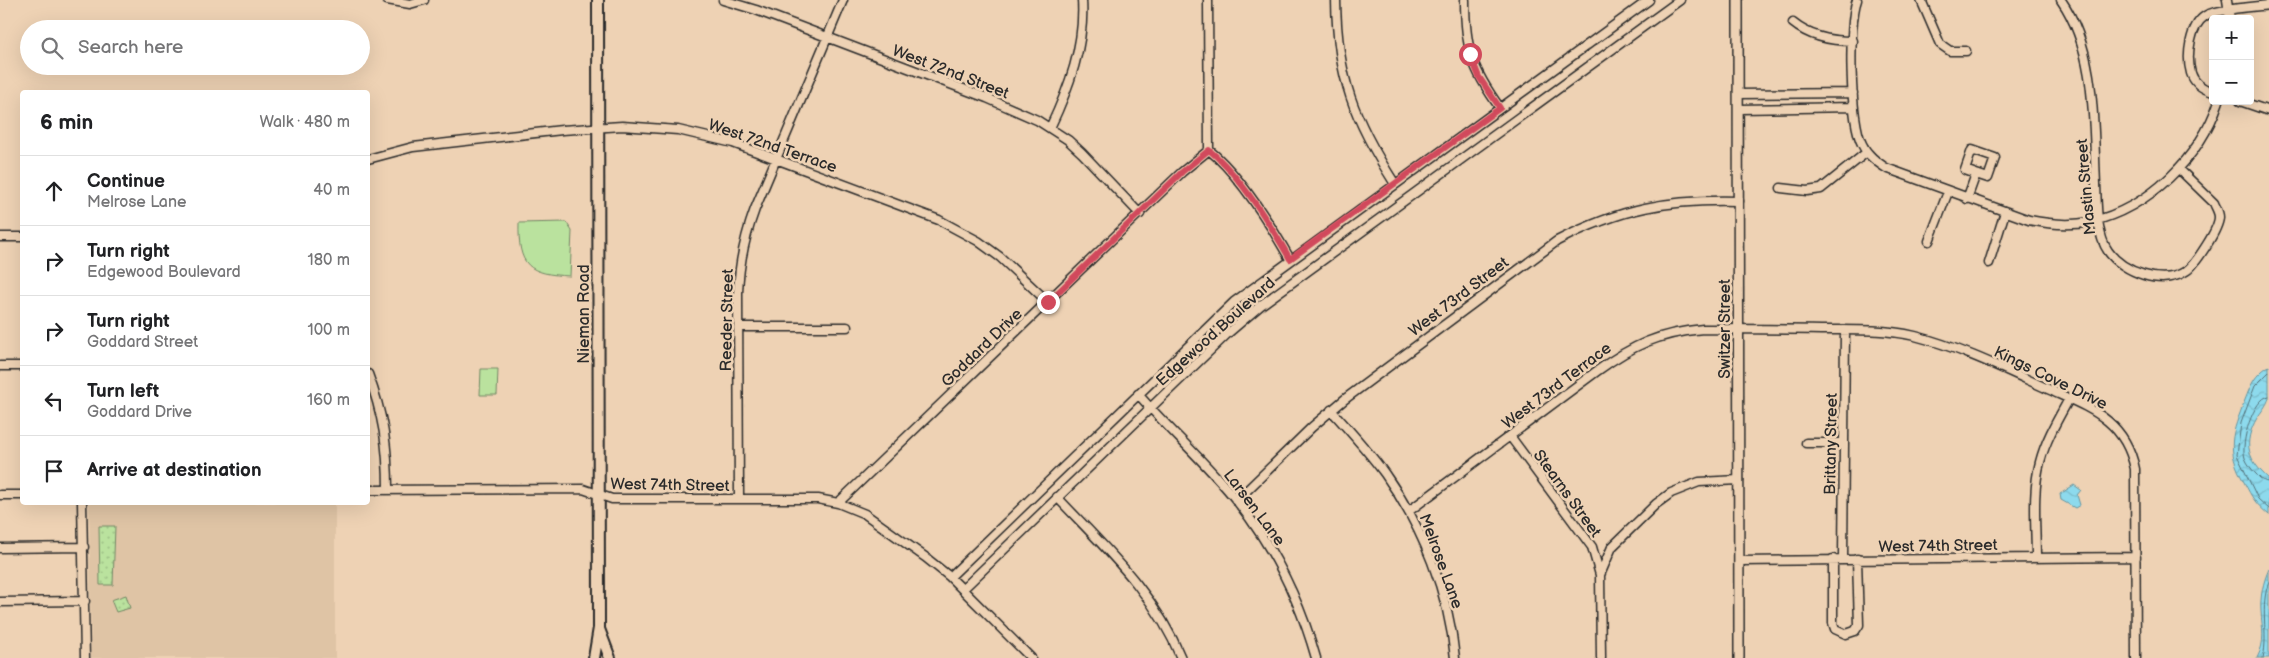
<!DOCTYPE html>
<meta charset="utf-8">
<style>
body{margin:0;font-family:"Balsamiq Sans",sans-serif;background:#f2f2f2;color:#202124}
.controls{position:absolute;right:15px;top:15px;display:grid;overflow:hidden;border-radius:5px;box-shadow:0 5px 20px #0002}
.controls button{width:45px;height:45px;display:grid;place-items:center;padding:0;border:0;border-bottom:1px solid #e0e0e0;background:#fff;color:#202124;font:25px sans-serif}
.stop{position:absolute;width:15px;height:15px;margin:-11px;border:4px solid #d1495b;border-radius:50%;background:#fff}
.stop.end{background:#d1495b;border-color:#fff;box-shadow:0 1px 5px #0008}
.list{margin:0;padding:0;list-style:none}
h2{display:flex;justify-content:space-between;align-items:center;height:65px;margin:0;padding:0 20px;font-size:21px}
h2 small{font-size:16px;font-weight:400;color:#757577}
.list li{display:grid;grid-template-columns:32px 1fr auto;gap:15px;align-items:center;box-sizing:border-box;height:70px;padding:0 20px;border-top:1px solid #e0e0e0}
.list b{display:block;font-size:19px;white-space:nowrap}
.list p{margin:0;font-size:16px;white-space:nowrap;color:#757577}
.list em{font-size:16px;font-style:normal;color:#757577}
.icon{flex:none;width:28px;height:28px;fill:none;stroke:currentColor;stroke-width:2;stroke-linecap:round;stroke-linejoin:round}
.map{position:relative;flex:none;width:2269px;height:658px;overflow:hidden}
.search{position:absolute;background:#fff;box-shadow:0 5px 20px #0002;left:20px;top:20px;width:350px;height:55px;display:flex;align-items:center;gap:12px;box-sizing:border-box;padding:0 18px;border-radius:28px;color:#757577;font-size:19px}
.panel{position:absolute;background:#fff;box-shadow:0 5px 20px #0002;left:20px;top:90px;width:350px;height:415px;border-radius:5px}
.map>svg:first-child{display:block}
</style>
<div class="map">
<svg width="2269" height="658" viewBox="0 0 2269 658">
<defs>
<pattern id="park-dots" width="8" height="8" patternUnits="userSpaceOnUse" patternTransform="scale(1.25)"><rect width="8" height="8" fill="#bae29e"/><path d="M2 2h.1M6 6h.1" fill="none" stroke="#a0c288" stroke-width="1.8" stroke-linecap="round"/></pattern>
<pattern id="water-waves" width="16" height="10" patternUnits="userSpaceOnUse" patternTransform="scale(1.25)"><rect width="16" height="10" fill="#8ddaed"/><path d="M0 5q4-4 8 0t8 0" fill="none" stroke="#7abbcb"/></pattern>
</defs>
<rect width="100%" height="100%" fill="#eed2b4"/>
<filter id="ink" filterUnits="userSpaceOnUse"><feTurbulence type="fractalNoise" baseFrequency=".02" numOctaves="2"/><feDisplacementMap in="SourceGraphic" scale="10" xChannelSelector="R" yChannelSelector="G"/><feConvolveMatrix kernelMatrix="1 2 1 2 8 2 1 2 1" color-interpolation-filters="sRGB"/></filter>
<g filter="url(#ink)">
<path fill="#dfc4a5" d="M90 502 335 503V658H91L89 505Z"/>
<path fill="#bae29e" stroke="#728664" d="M566 222 572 231 570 276C528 274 518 266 519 223Z
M481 369H498L497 395H480Z"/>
<path fill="url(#park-dots)" stroke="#728664" d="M99 526H115L113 585H100Z
M126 595 130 608 116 612 111 600Z"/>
<path fill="url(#water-waves)" stroke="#66949f" d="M2269 366C2269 376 2269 389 2269 398 2267 405 2261 412 2257 418 2242 444 2248 460 2269 479V515C2254 502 2253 499 2244 482 2225 448 2232 434 2245 400 2251 385 2254 375 2269 366Z
M2074 485 2081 490 2077 495 2080 505 2075 508 2061 500 2060 494Z
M2269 569V658H2257C2266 641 2262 629 2261 611 2260 597 2263 582 2269 569Z"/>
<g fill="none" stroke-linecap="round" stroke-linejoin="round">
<path stroke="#527179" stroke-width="1" d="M2269 372 2255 386 2241 423 2237 455 2258 499 2269 509
M2269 396C2253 398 2240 444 2245 458 2247 463 2252 470 2256 474 2260 478 2263 482 2269 482
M2263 658C2269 633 2259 607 2269 582"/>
<defs>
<path id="minor" d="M387 0 410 4 424 0
M723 0 756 10 987 98 1037 120 1068 140 1082 153 1140 214
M1208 0 1209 150C1240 175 1270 224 1290 259
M1336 0C1337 77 1354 120 1395 184
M1465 0C1465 49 1472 69 1500 108
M1857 0C1848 24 1850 122 1862 144 1867 155 1877 162 1886 168L2029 220C2049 224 2070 226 2090 222 2149 208 2200 158 2219 101
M1921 0 1940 44 1950 51H1966
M2061 0C2097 52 2093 124 2096 184 2097 204 2096 234 2108 251 2123 272 2162 287 2186 271 2195 265 2219 229 2219 217 2219 212 2216 208 2214 203L2179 169
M2227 0 2230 19
M1793 23C1810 37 1831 41 1853 41
M2213 92C2203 89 2194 83 2191 73 2186 56 2190 26 2205 16 2215 9 2255 7 2269 5
M1739 94 1853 93
M2240 101 2269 111
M1739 109 1853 107
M1050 128C1069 88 1085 45 1082 0
M368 159 413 147 562 130 622 126 678 130 733 143 939 220 978 241 1000 257 1048 302
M1781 188 1807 191 1821 189 1867 152
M1967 199 1976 174 1988 178 1995 158 1972 150 1965 170 1976 174
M0 237H22
M1929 241 1948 192
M1989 263 2005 212
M739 327H847
M0 366H22
M368 374C383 414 388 447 388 490
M1138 394C1170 431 1207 463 1237 501 1274 548 1300 601 1316 658
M1331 410C1350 431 1369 452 1385 474 1423 528 1449 593 1455 658
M1510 436 1592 547 1600 575 1601 658
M1806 443H1844
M368 490 583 489 612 499H818L838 503 865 514 925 557 950 577 1031 658
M0 495H22
M1057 497C1104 547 1155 593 1181 658
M739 499 738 293C739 263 745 236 755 209L843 0
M1236 501 1312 427 1345 399 1557 241C1621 208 1668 199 1739 201
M82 502 85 658
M838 503 1182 172 1209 150
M1409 511 1597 371C1633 345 1659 333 1703 329 1742 329 1782 329 1821 330 1852 330 1884 329 1915 336 1962 348 2004 369 2048 389 2089 408 2125 419 2135 469L2136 658
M0 548 84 547
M2036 558C2036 527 2032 492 2040 462 2046 439 2058 419 2069 399
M1833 559V623L1835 629 1846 634 1855 631 1859 625 1857 559
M1843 559 1845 330
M1739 561 2136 557
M1600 575 1612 547 1656 504 1671 493 1699 482 1739 480
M950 577 1234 302 1649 0
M963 589 1227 334 1261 305 1680 0
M0 602 85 601"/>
<path id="tertiary" d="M1738 0 1739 658"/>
<path id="secondary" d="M599 629 610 658
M594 658 599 628 598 0"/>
</defs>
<use href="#minor" stroke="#2b2b2b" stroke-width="11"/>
<use href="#tertiary" stroke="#2b2b2b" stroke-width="12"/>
<use href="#secondary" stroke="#2b2b2b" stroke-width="14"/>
<use href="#minor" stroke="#eed2b4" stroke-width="8"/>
<use href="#tertiary" stroke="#eed2b4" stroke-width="9"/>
<use href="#secondary" stroke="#eed2b4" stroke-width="10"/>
</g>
</g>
<g fill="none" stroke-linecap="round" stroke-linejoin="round" filter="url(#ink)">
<path stroke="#d1495b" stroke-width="6" d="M1048 302 1182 172 1209 150C1240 175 1270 224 1290 259L1500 108 1479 77 1470 54"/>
</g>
<g text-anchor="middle" stroke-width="5" stroke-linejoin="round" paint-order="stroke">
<g font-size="16" fill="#2b2b2b" stroke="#eed2b4">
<text transform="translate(951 71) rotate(21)" y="6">West 72nd Street</text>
<text transform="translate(773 145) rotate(19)" y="6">West 72nd Terrace</text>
<text transform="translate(2085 187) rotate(-95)" y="6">Mastin Street</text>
<text transform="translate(1458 296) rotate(-37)" y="6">West 73rd Street</text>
<text transform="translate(583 314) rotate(-90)" y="6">Nieman Road</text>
<text transform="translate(726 320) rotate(-89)" y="6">Reeder Street</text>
<text transform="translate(1724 329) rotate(-90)" y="6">Switzer Street</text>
<text transform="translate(1215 331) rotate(-42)" y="6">Edgewood Boulevard</text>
<text transform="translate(981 347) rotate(-44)" y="6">Goddard Drive</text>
<text transform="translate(2051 377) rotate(26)" y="6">Kings Cove Drive</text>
<text transform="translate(1556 385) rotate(-37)" y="6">West 73rd Terrace</text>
<text transform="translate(1830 444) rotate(-89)" y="6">Brittany Street</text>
<text transform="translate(670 484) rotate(1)" y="6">West 74th Street</text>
<text transform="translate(1568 493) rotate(54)" y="6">Stearns Street</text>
<text transform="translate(1255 507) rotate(53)" y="6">Larsen Lane</text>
<text transform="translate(1938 545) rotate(-1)" y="6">West 74th Street</text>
<text transform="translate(1442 561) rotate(70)" y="6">Melrose Lane</text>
</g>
</g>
</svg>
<div class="controls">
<button>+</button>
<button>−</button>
</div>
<div class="stop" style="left:1470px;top:54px"></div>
<div class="stop end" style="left:1048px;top:302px"></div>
<div class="search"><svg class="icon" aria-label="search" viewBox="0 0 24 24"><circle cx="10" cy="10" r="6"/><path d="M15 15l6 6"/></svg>Search here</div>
<section class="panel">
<h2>6 min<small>Walk · 480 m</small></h2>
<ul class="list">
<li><svg class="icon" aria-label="ahead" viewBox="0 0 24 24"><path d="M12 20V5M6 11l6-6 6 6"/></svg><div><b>Continue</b><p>Melrose Lane</p></div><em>40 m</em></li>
<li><svg class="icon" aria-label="right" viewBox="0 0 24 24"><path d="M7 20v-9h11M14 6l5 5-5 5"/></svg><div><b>Turn right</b><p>Edgewood Boulevard</p></div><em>180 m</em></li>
<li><svg class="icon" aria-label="right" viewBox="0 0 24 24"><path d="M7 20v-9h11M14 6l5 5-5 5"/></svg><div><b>Turn right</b><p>Goddard Street</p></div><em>100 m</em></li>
<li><svg class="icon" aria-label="left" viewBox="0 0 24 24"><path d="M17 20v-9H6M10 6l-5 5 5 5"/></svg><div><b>Turn left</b><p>Goddard Drive</p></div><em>160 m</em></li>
<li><svg class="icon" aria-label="arrive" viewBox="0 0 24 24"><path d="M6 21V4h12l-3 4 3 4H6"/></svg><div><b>Arrive at destination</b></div></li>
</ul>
</section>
</div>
